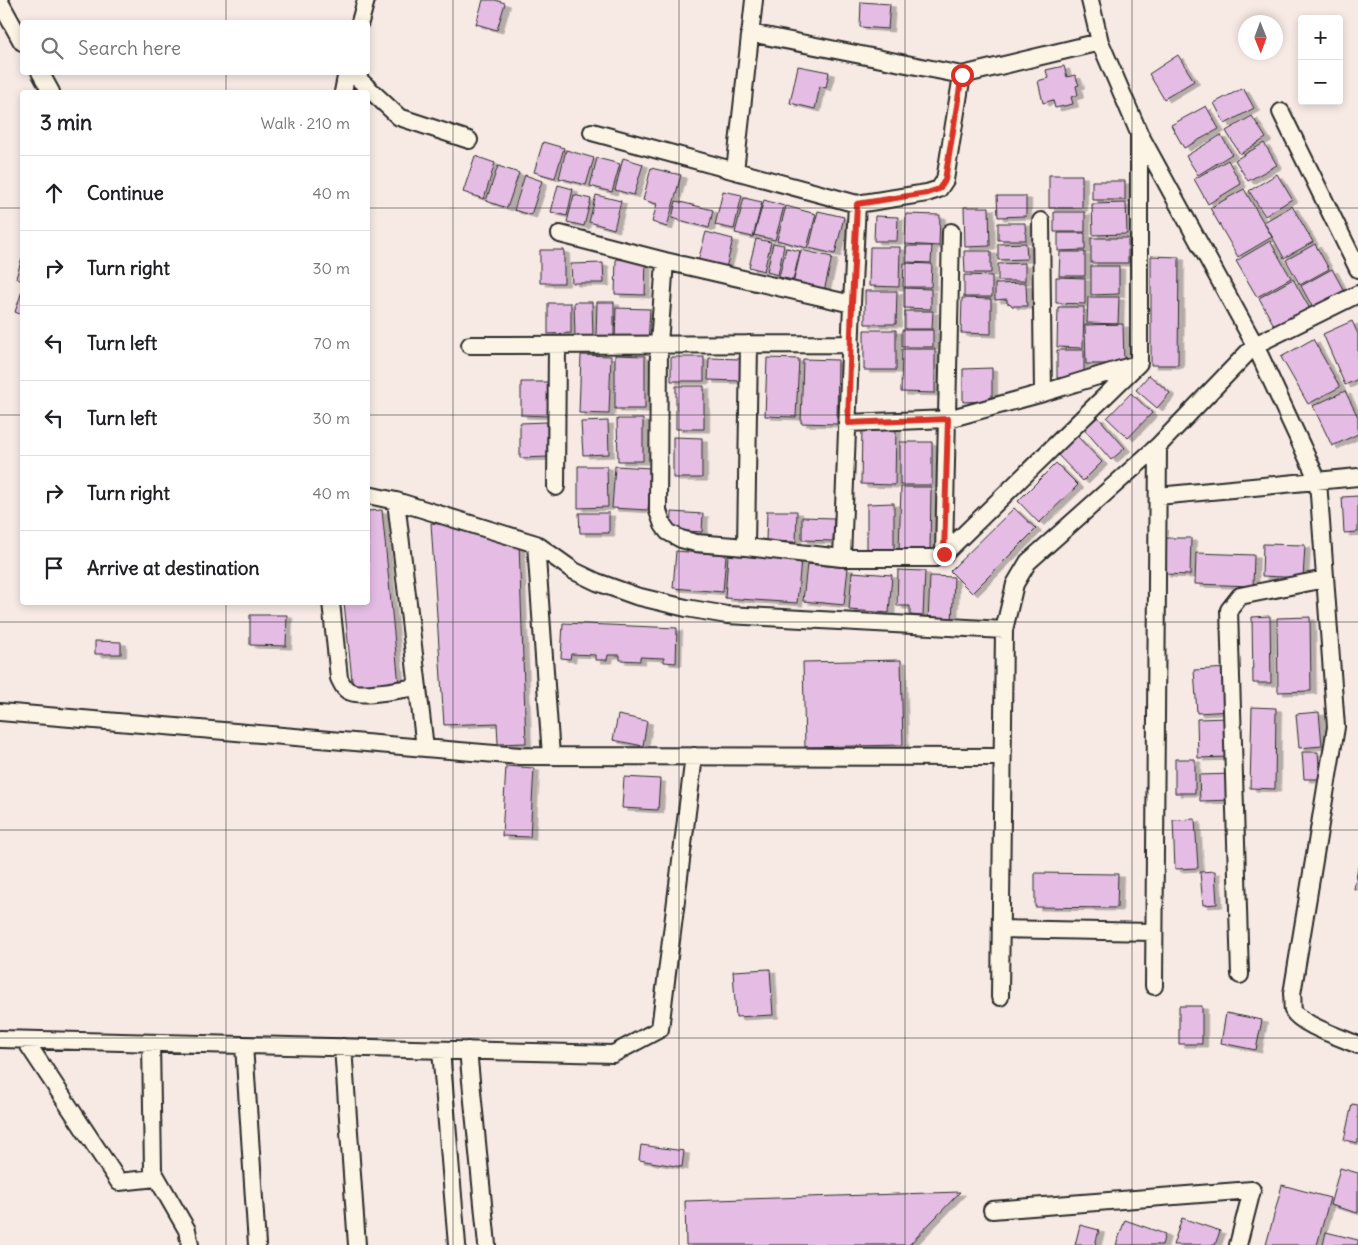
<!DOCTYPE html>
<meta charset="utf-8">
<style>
body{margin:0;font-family:Delius,sans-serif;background:#f6f6f6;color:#202124}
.controls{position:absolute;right:15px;top:15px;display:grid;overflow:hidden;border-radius:5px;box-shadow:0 2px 8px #0003}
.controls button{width:45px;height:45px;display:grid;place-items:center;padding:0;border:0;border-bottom:1px solid #e0e0e0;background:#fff;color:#202124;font:25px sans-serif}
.compass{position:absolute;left:1238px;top:15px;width:45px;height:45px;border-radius:50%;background:#fff;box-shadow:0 2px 8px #0003;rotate:179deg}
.stop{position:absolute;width:15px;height:15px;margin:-11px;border:4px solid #d93025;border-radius:50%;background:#fff}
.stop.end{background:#d93025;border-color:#fff;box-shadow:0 1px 5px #0008}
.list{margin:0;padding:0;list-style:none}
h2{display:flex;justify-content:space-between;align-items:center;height:65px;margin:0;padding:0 20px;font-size:21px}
h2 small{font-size:16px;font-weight:400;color:#757577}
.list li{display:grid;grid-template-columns:32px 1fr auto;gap:15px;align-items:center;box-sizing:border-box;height:75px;padding:0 20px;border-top:1px solid #e0e0e0}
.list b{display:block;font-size:19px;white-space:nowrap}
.list em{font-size:16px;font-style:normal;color:#757577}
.icon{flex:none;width:28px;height:28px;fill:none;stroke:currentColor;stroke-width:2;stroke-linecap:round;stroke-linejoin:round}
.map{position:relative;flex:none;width:1358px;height:1245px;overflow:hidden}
.search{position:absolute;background:#fff;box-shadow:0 2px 8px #0003;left:20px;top:20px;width:350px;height:55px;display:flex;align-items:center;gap:12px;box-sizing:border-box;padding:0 18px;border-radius:5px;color:#757577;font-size:19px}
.panel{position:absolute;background:#fff;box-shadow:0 2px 8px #0003;left:20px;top:90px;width:350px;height:515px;border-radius:5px}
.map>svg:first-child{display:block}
</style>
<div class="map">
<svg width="1358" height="1245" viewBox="0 0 1358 1245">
<defs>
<filter id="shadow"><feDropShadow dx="5.5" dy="3" stdDeviation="0" flood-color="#0004"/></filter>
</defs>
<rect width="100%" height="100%" fill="#f7eae5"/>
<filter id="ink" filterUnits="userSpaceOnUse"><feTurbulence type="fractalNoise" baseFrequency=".02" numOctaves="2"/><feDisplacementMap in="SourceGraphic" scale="10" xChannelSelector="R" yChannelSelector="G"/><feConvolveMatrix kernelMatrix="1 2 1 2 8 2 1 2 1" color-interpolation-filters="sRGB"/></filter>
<g filter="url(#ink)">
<path fill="#e4bce4" stroke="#2b2b2b" filter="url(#shadow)" d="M483 0H495L505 3 497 30 476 24Z
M861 2 890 4 888 29 860 27Z
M1178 55 1194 81 1164 99 1149 74Z
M798 66 829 72 826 88 820 86 815 109 790 103Z
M1064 66 1067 77 1075 75 1079 85 1076 86 1078 95 1071 97 1073 104 1055 108 1053 100 1043 103 1038 81 1048 78 1046 70Z
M1243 88 1254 108 1225 124 1214 103Z
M1206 106 1219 129 1184 148 1171 125Z
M1252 116 1266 138 1240 154 1226 131Z
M1221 135 1232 154 1198 175 1186 156Z
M543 142 564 148 555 178 534 172Z
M1264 143 1277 165 1248 181 1235 160Z
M566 150 594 158 586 185 559 178Z
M475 156 495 163 484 199 463 192Z
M597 158 620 164 612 192 590 186Z
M623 158 643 164 634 195 615 190Z
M1228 160 1241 184 1208 204 1194 179Z
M498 166 519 173 507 208 486 201Z
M651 168 681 175 667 227 652 222 657 204 643 200Z
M1277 174 1292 199 1265 216 1249 191Z
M525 175 542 181 531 215 514 210Z
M1049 175H1082V208H1049Z
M1092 181H1125V200H1092Z
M558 185 573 189 567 216 551 212Z
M1244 189 1272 237 1238 257 1210 208Z
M723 191 742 195 734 229 715 225Z
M574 195 591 199 584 226 567 222Z
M596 195 621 201 614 229 589 222Z
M997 196H1026V216L998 217Z
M744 198 762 202 753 237 735 233Z
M764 200 784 206 775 240 754 235Z
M676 201 713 210 709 228 672 218Z
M1126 203 1127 234 1093 235 1092 204Z
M786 206 816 214 807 248 777 240Z
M1292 206 1313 242 1284 258 1264 222Z
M964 207H989L990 246 965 247Z
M818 211 844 217 835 254 809 248Z
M1054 212H1085V232H1054Z
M906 214 940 215 939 246 905 244Z
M875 216 898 217 897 241H874Z
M998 223H1025L1026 240H998Z
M706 232 733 239 726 268 698 261Z
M1058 233H1085V250L1058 251Z
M1091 238H1128V263H1091Z
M756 239 771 242 764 271 749 267Z
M1270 241 1291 278 1257 297 1236 261Z
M773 243 784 245 778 275 767 272Z
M1026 243 1027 259 998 260V244Z
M1315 244 1329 269 1300 285 1286 260Z
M906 246H932L931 263 906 262Z
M870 247H900L899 287 869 286Z
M786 248 800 251 793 280 779 277Z
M540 250H564V283H540Z
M801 250 832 257 824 291 793 284Z
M964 251H991V273H965Z
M1060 252H1085V276H1059Z
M1151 256 1179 257 1178 365H1151Z
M22 258V281L16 278Z
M616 259H646L645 295 615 294Z
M603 263 604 283H572L571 264Z
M904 263 932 264 931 287H903Z
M1025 263V281H998V264Z
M1091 266H1119V294L1091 295Z
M1332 269 1344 291 1313 308 1301 286Z
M964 275 992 276V297H964Z
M1056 277 1085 278V304L1056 303Z
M1293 279 1310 309 1276 329 1259 298Z
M1026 283 1027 306H1012L1011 304 1007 303V299L995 300V284Z
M904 288 931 289V309L904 308Z
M22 291V315L15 312Z
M865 291H897L896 324H865Z
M1088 297H1119L1118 324 1087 323Z
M962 298 991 299V334L961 333Z
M574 302H592L593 337H575Z
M597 302H614V337L596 336Z
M548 303H571V333L548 334Z
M1058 307H1084L1083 348 1057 347Z
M616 308 650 309 648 344 615 343Z
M905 311H933L932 329H905Z
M1352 321 1358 334V379L1345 385 1323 334Z
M1123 324 1124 364H1086L1085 325Z
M864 330H896V370H864Z
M902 330H933V347H902Z
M1313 339 1340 387 1308 404 1281 357Z
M902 349H935V393L901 392Z
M1057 350H1084V377L1057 378Z
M581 355 611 356 609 414 579 413Z
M615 355 645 356V409H615Z
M671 357H704V381H671Z
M709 358 741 359V381L708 380Z
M767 358 799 359 796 417 765 416Z
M803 359 838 360 837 424 801 423Z
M992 368V401L963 402V369Z
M1149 375 1170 393 1157 408 1136 390Z
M521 382H549V416L521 415Z
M676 386H704V429H676Z
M1345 391 1358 417V434L1332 446 1313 406Z
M1131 393 1152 413 1128 438 1107 418Z
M1098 417 1125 448 1111 460 1084 429Z
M617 419H643V461H618Z
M608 421 609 454 583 455 581 422Z
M547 422 548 457 520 458V423Z
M862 428 896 429 895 485 861 484Z
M1077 436 1102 462 1083 481 1057 454Z
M673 437 702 438V478H673Z
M900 442H932V485H900Z
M1056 463 1078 485 1039 523 1018 501Z
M578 466H607L608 507 578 508Z
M615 466 651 468 648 510 612 508Z
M901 487H931L930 551 899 550Z
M1358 496V532L1344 533 1342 497Z
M894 503V550H867V504Z
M1014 508 1036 529 972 593 950 571Z
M382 510 399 685 353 690 344 602H368V511Z
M767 511H797L796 542 766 541Z
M672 512 703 514 702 532 671 530Z
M579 513H609V533H580Z
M802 517 834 518 833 541 802 540Z
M431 523 459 527 519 543 526 743 498 744 497 723 444 725Z
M1165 538H1191L1190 575 1164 574Z
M1263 544 1305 545 1303 578 1262 576Z
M676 551 726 555 723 592 673 588Z
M1196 553 1254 555 1253 586 1195 584Z
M728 555 801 560 797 603 725 598Z
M807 564 848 568 844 605 803 601Z
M898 570 925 571 923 616 910 615V606H897Z
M852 572 892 575 889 613 849 610Z
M930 576 954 577 952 623 928 622Z
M250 615H287L286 646 250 645Z
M1270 616 1271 683H1253L1252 617Z
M1310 617 1311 691 1278 692 1277 618Z
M563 623 677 628 676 663 664 662V658L640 657V661L620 660V655H608L607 660H595V655L571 654 570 659 561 658Z
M95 641 121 642V654H95Z
M901 660 903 745 805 747 803 662Z
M1229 668 1232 711 1197 713 1194 670Z
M1252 707 1276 708 1275 789 1250 788Z
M1319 712 1322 746 1299 748 1296 714Z
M618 715 647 721 643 746 613 740Z
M1228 718V757L1198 758 1197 719Z
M1302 752H1318L1320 779H1304Z
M1175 759H1195V793H1175Z
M506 766 534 768 530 837 502 836Z
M1233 774 1234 800 1200 801 1199 775Z
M624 777 660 779 658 810 622 808Z
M1195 819 1198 868 1175 869 1173 820Z
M1358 867V889H1354Z
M1215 871 1217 904 1203 905 1200 872Z
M1035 873 1118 874 1117 908 1035 907Z
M770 969 773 1015 736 1017 733 971Z
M1179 1006H1202V1044H1179Z
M1226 1013 1262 1020 1256 1050 1221 1043Z
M1352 1104 1358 1105V1143L1344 1140Z
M641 1145 684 1151 682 1167 639 1160Z
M1340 1168 1358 1173V1213L1330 1205Z
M1282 1185 1330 1198 1317 1245H1266Z
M960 1192 909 1245H686L685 1201Z
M1182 1218 1220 1231 1215 1245H1173Z
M1125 1220 1165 1234 1162 1245H1116Z
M1080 1225 1099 1230 1095 1245H1075Z
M1326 1232 1358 1240V1245H1323Z"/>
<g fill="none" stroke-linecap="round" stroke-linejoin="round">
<defs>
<path id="minor" d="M1090 0 1100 42 1139 133 1255 345 1318 481 1336 727 1292 994C1293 999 1292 1006 1293 1010 1300 1025 1343 1038 1358 1045
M0 2 22 42
M360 22 366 0
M750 33 962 75 1100 42
M40 72 51 92
M351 72 399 117 469 140
M343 92 347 72
M1281 112 1358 269
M592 132 857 204 927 193 939 189 945 180 962 75
M735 171 754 0
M1041 221 1043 393
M560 234 665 261 852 304
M665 261 659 344 658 511 663 525 668 532 681 539 696 543 746 547 842 558H935L944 554 1139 363V135
M470 345 851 344
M848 423 948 419 1043 393 1137 364
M556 487 557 345
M368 495 396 501 536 544 574 571 597 582 636 596 686 608 727 615 1004 630
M1158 496 1358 477
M396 501 425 748
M536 544 551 756
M746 547 749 344
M944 554 951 232
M842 558 852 304 857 204
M331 602 339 678C342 684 344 690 351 692 364 697 402 689 418 687
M0 712 520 756 1002 757
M1001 929 1154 932
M1240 975 1229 610 1240 596 1325 579
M1154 986 1158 446
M1000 997 1004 630 1015 584 1028 562 1158 446 1255 345 1358 294
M0 1039 613 1054 660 1029 694 756
M25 1040 119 1182 156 1178
M151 1043 153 1171 187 1230 190 1245
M244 1045 257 1245
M343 1047 357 1245
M441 1050 457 1245
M468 1050 487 1245
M992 1210 1252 1190 1238 1245"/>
</defs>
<use href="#minor" stroke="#2b2b2b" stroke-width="20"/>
<use href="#minor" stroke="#fcf5e5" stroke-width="16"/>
</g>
</g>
<g fill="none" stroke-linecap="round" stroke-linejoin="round" filter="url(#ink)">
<path stroke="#d93025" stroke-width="6" d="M944 554 948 419 848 423 852 304 857 204 927 193 939 189 945 180 962 75"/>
</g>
<path fill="none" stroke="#2b2b2b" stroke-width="1" stroke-opacity="0.55" d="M226 0V22M453 0V1245M679 0V1245M905 0V1245M1132 0V1245M226 72V92M0 208H22M368 208H1358M0 415H22M368 415H1358M226 602V1245M0 622H1358M0 830H1358M0 1038H1358"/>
</svg>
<div class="controls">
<button>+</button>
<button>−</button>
</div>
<svg class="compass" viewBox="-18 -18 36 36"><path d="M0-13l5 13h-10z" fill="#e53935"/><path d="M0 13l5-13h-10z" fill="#757577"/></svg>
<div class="stop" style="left:962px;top:75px"></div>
<div class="stop end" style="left:944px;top:554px"></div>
<div class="search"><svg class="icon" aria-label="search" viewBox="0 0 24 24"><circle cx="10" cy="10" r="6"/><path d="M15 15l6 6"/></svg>Search here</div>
<section class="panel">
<h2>3 min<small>Walk · 210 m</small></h2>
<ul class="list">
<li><svg class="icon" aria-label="ahead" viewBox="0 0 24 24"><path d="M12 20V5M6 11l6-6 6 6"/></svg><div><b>Continue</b></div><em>40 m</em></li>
<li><svg class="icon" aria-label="right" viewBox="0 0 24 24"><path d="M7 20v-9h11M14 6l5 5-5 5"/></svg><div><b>Turn right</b></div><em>30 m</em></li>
<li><svg class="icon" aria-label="left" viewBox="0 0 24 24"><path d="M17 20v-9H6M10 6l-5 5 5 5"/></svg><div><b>Turn left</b></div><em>70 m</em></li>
<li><svg class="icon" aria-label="left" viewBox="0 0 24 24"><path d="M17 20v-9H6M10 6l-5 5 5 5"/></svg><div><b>Turn left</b></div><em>30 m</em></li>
<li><svg class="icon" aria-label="right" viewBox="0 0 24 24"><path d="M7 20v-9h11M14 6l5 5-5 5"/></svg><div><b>Turn right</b></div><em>40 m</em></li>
<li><svg class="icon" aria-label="arrive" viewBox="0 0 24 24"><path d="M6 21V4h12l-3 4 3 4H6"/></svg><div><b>Arrive at destination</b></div></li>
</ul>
</section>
</div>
